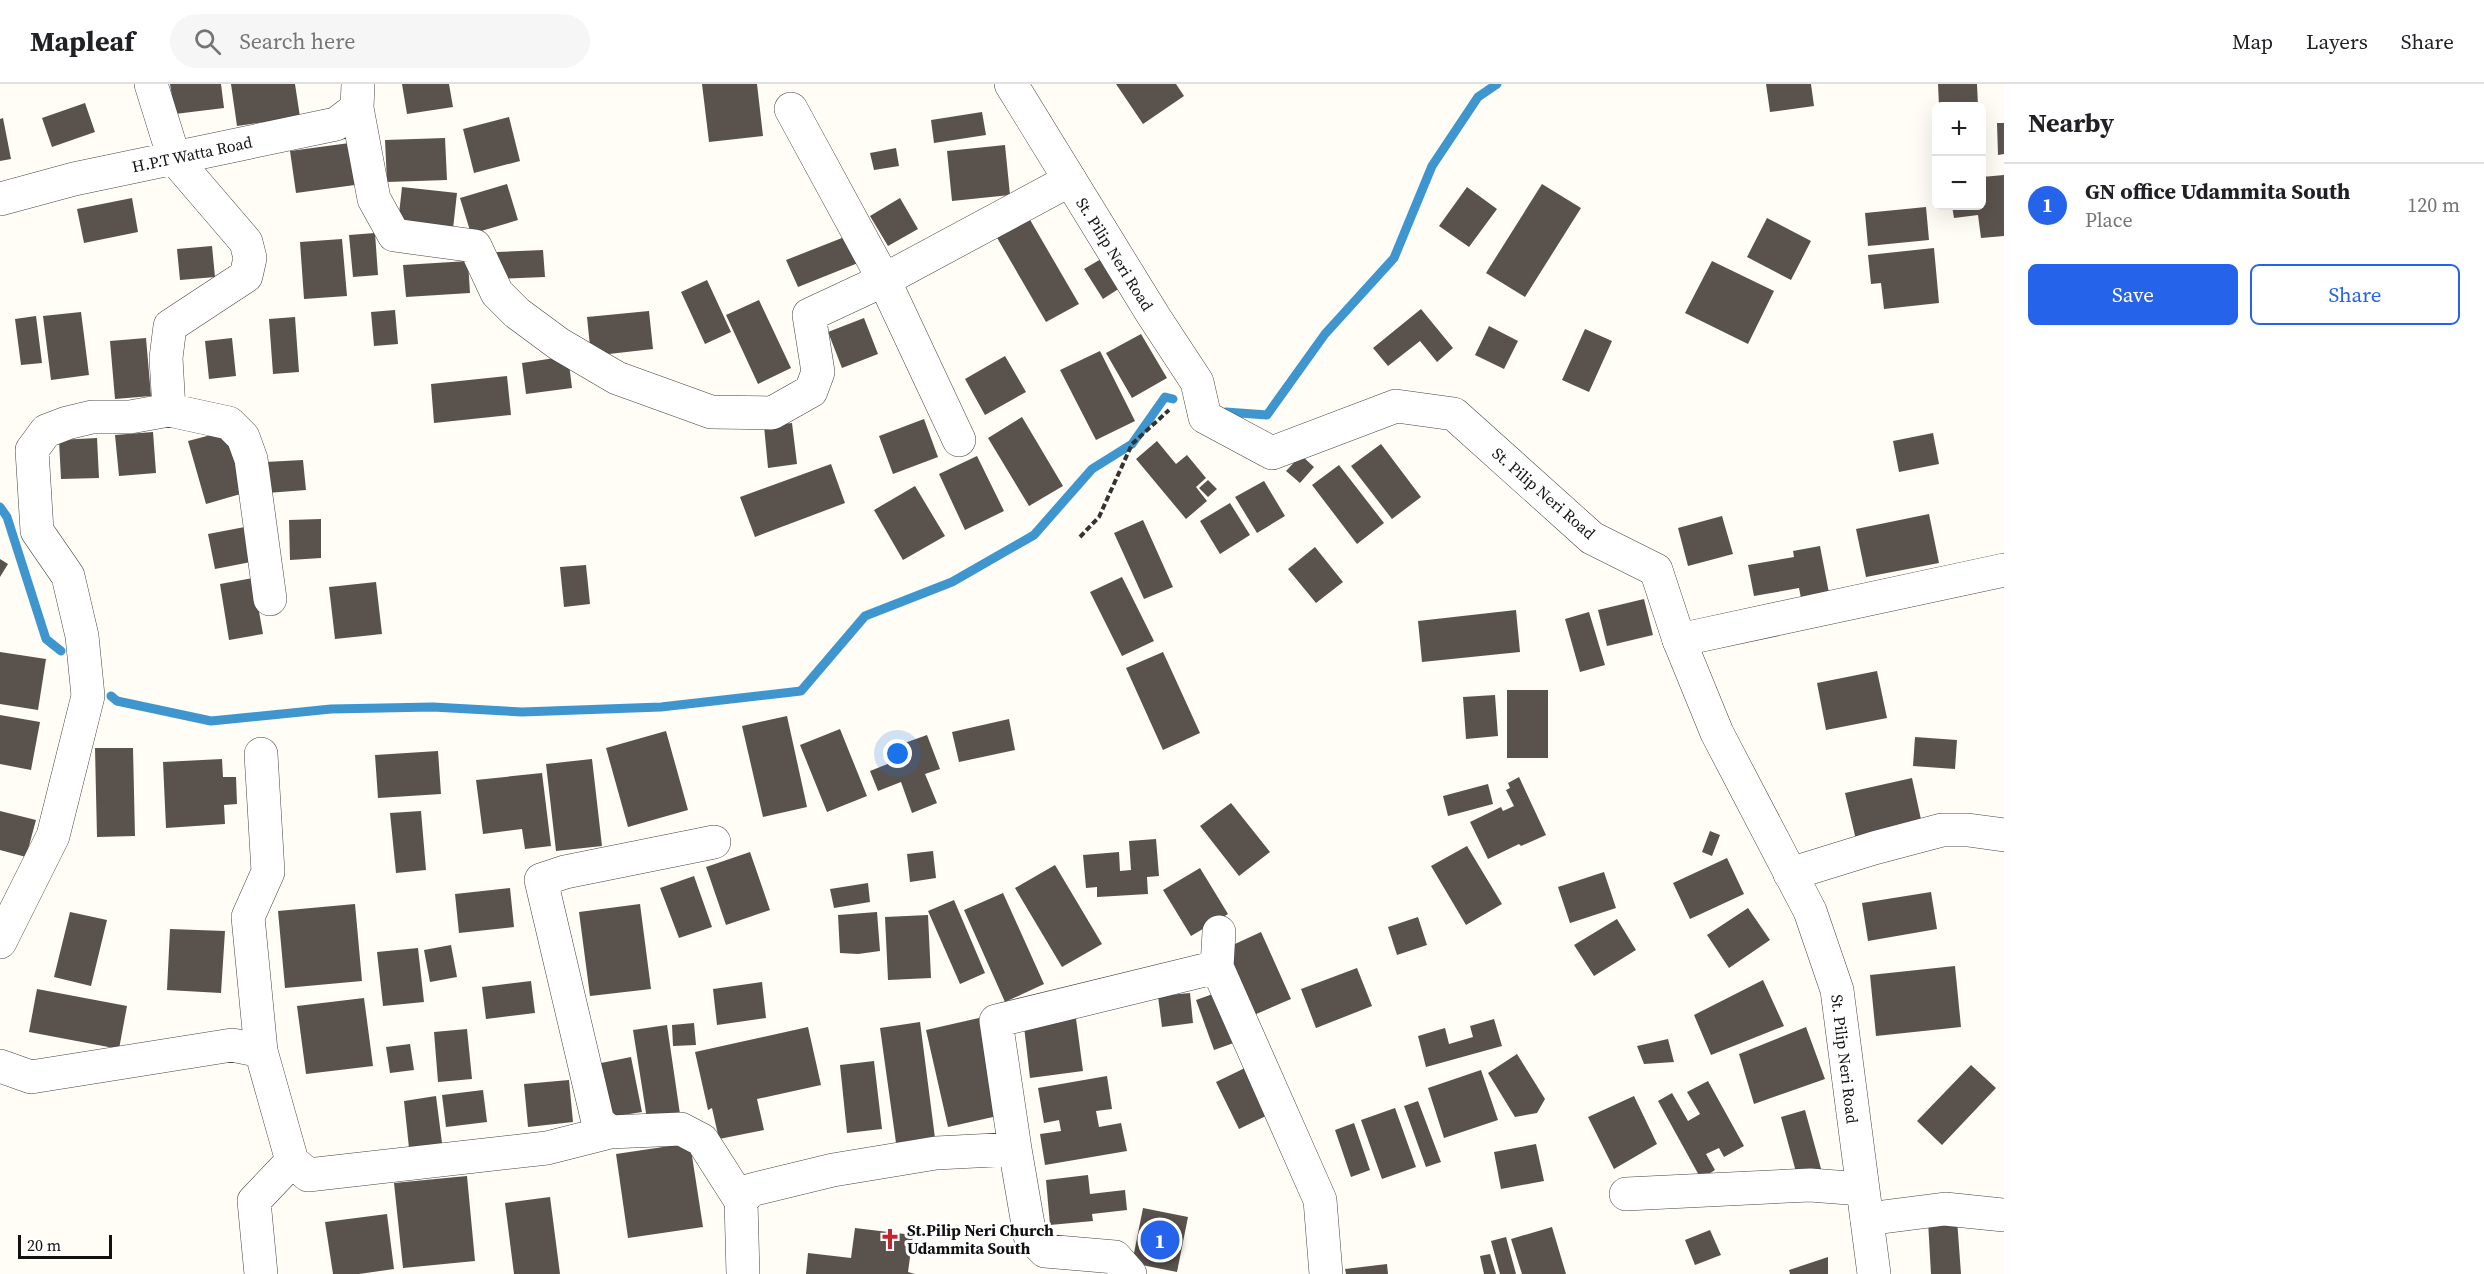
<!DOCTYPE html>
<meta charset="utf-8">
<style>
body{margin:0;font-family:"Source Serif 4",serif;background:#f6f6f6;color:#202124}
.controls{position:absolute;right:18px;top:18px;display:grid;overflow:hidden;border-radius:9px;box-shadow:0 6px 24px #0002}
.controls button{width:54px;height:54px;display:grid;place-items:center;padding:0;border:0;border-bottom:2px solid #e0e0e0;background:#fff;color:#202124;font:30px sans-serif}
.scale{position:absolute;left:18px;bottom:15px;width:94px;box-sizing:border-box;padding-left:6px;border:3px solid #111;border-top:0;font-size:16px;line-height:21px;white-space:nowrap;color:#111;-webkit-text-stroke:4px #fff;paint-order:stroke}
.you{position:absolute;left:898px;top:670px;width:21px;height:21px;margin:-15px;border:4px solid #fff;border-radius:50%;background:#1a73e8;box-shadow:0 0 0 9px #1a73e833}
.badge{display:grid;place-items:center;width:39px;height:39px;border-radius:50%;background:#2563eb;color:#fff;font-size:20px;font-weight:700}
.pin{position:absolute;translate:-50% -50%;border:3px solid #fff;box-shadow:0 2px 6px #0006}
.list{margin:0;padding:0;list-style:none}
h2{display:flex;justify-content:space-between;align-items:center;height:78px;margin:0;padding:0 24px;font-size:26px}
h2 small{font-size:20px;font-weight:400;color:#757577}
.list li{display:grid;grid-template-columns:39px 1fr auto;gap:18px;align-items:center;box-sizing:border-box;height:84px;padding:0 24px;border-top:2px solid #e0e0e0}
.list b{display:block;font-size:22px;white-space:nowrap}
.list p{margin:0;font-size:20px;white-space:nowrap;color:#757577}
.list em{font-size:20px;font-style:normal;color:#757577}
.actions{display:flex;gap:12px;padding:18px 24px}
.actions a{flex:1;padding:14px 0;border:2px solid #2563eb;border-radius:9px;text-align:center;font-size:21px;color:#2563eb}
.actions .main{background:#2563eb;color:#fff}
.icon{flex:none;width:33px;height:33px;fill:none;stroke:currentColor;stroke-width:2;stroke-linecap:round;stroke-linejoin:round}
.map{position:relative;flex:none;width:2004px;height:1190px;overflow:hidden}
header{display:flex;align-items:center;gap:36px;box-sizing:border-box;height:84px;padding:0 30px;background:#fff;border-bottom:2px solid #e0e0e0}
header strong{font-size:28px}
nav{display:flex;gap:33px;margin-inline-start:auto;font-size:21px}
.search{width:420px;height:54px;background:#f6f6f6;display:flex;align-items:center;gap:15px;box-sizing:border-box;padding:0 21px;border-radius:33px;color:#757577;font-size:22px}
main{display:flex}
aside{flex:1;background:#fff}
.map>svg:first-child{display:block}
</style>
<header>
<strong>Mapleaf</strong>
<div class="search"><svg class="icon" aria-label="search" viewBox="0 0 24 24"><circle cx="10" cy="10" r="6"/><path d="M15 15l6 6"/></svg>Search here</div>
<nav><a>Map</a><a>Layers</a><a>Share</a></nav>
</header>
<main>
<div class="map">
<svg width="2004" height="1190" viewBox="0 0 2004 1190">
<rect width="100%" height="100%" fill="#fffdf5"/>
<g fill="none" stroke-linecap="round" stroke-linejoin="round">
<path stroke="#3f96cf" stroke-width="9" d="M1226 328 1267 331 1325 250 1394 174 1432 82 1478 13 1497 0
M0 423 7 433 46 555 61 567
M111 612 117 617 211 637 331 625 433 623 522 628 661 623 801 607 865 532 952 498 1034 451 1092 385 1132 360 1165 313 1173 315"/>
</g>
<path fill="#5a524d" d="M170 0H221L224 24 175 30Z
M231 0H295L300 33 237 42Z
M402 0H449L453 23 407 30Z
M702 0H757L763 52 709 58Z
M1116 0H1176L1184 12 1143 40Z
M1766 0H1811L1814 22 1770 28Z
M1938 0H1977L1978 22H1939Z
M85 19 95 48 52 63 42 34Z
M982 28 986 51 934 59 931 36Z
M509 33 520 77 474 89 463 45Z
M3 34 11 75 0 77V35Z
M1997 39H2004V70L1998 71Z
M445 54 447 96 387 98 385 56Z
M357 58 362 100 296 109 290 67Z
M1005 61 1010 111 952 117 947 67Z
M896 64 899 82 874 86 870 69Z
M2004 91V152L1981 154 1978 131 1954 134 1952 122H1982V93Z
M507 100 518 136 471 150 460 114Z
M1542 100 1581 124 1525 213 1486 189Z
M402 103 457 109 453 145 398 139Z
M1467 103 1497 125 1469 163 1439 142Z
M132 114 138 148 84 159 77 125Z
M900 114 918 145 888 162 870 132Z
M1926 123 1929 156 1868 162 1865 129Z
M1029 134 1079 220 1046 238 996 152Z
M1767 134 1811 157 1791 196 1747 173Z
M375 149 378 191 353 193 349 151Z
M847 152 858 179 798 203 786 176Z
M342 155 347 212 304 215 300 158Z
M212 162 215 193 180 196 177 165Z
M1934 164 1939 219 1884 225 1881 199 1871 200 1868 171Z
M543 166 545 193 498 195 497 168Z
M1101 175 1120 204 1103 215 1084 185Z
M468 177 470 209 406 213 403 181Z
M1712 177 1774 207 1748 260 1685 229Z
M707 196 731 248 705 260 681 208Z
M759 216 791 284 758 300 726 231Z
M1421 225 1453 264 1437 278 1420 257 1388 282 1373 264Z
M395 226 398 260 374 262 371 228Z
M649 227 653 265 591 272 587 233Z
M81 228 89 291 51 296 43 232Z
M36 232 42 279 21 281 15 235Z
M295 233 299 288 273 290 269 235Z
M864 234 878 270 842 284 828 248Z
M1489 242 1518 257 1504 285 1475 271Z
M1585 245 1612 257 1589 308 1562 296Z
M1141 250 1167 294 1132 314 1106 269Z
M146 254 151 312 115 315 110 257Z
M232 254 236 292 209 295 205 257Z
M1100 267 1135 337 1096 356 1060 286Z
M568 272 572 304 526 310 522 279Z
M1005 272 1026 308 985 331 965 295Z
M507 292 511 331 434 339 431 300Z
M1022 333 1063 402 1029 422 988 354Z
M924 335 938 373 893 390 879 352Z
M792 339 797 380 768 384 764 342Z
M226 347 244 409 206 420 188 357Z
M153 348 156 389 119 392 115 351Z
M1933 349 1939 380 1899 388 1893 357Z
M97 354 99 394 61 395 59 356Z
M1157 357 1176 380 1187 371 1206 394 1196 403 1207 417 1186 435 1136 375Z
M1381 360 1421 413 1392 435 1351 382Z
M1301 371 1314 383 1300 399 1286 387Z
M977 372 1004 427 965 446 939 390Z
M303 376 306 406 267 409 265 378Z
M831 380 845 419 755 453 740 413Z
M1339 381 1384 439 1357 460 1312 401Z
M1208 396 1217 405 1208 413 1199 404Z
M1264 397 1285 432 1257 449 1235 413Z
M915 402 945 452 903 476 874 426Z
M1230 419 1250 451 1220 470 1200 437Z
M1929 430 1939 479 1866 493 1856 445Z
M1722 432 1733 470 1688 482 1678 444Z
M321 435V474L290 476 289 436Z
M1143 436 1173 503 1144 515 1114 449Z
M250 442 256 477 215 485 208 450Z
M1820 462 1829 509 1801 514 1799 504 1754 512 1748 481 1794 473 1793 467Z
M1315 463 1343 498 1316 519 1288 485Z
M0 475 8 480 0 493Z
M586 481 590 520 564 523 560 483Z
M1122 493 1154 557 1122 572 1090 508Z
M253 494 263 550 229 556 220 500Z
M376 498 382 550 335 555 329 503Z
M1644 515 1653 551 1607 562 1598 526Z
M1516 526 1520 568 1422 578 1418 537Z
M1589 528 1605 581 1580 588 1565 535Z
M0 568 46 575 38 626 0 620Z
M1163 568 1200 649 1163 666 1126 584Z
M1877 587 1887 634 1826 646 1817 599Z
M1507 606H1548V674H1507Z
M1495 611 1498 652 1466 655 1463 613Z
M0 631 40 638 31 686 0 680Z
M787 632 807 723 763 733 742 642Z
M1009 635 1015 666 959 678 952 648Z
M840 645 867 712 827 728 800 661Z
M666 647 688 726 628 743 606 664Z
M927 651 940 685 925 690 937 719 912 729 901 698 878 707 870 687 890 679 885 666Z
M1915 653 1957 656 1955 685 1913 682Z
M95 664H133L135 752 97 753Z
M438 667 441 710 378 714 375 671Z
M222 675 223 693H236L237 720 224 721 225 740 166 744 163 678Z
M592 675 602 762 556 767 546 680Z
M542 689 551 762 525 765 522 745 483 750 476 696Z
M1519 693 1546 751 1521 762 1519 760 1488 775 1470 738 1501 723 1503 727 1514 722 1506 706 1510 704 1508 699Z
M1912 694 1922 740 1856 756 1845 709Z
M1488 700 1493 720 1448 732 1443 712Z
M1231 719 1270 768 1239 792 1200 742Z
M0 727 36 736 26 773 0 766Z
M421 727 426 786 396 789 390 729Z
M1710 747 1720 751 1712 772 1702 768Z
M1156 755 1159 792 1147 793 1148 810 1097 813V803L1086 804 1083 771 1119 768 1120 787 1131 786 1129 757Z
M1467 762 1502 820 1466 841 1431 782Z
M933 767 936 794 910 798 907 770Z
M750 768 770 826 726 841 706 783Z
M1727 774 1744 810 1690 835 1673 799Z
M1055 781 1102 860 1062 883 1015 804Z
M1200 784 1228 830 1191 852 1163 806Z
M1604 788 1616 824 1570 839 1558 803Z
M694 792 712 843 679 854 660 804Z
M868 799 870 818 834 824 830 805Z
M510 804 514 843 459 849 455 810Z
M1931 808 1937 845 1868 857 1862 819Z
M1003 809 1044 900 1005 918 964 826Z
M954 816 985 889 960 900 928 827Z
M355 820 362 897 285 904 278 827Z
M640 820 651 905 590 912 579 828Z
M1748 824 1770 856 1729 884 1707 851Z
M70 828 107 836 91 902 54 893Z
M877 828 880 867 858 870 840 869 838 831Z
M928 831 931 894 888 896 885 833Z
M1418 833 1427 861 1397 871 1388 843Z
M1617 835 1636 866 1594 892 1574 861Z
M170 845 225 847 221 909 167 906Z
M1261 848 1291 915 1254 931 1224 865Z
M451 861 457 893 430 898 424 866Z
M418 864 424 918 383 922 377 868Z
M1955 882 1961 943 1876 952 1870 891Z
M1357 884 1372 922 1316 944 1301 905Z
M1763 896 1784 942 1711 971 1694 931Z
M531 897 535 929 486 935 482 903Z
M762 898 766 934 717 941 713 905Z
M37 905 127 922 119 965 29 948Z
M1224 906 1242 956 1214 966 1196 916Z
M1190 909 1193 939 1162 943 1158 912Z
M364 914 373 982 306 990 297 922Z
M1075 927 1083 987 1030 994 1023 934Z
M979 934 1002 1031 948 1043 926 946Z
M1494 935 1502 962 1426 983 1418 952 1445 944 1449 960 1473 953 1470 942Z
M920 938 935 1054 896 1059 880 944Z
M694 939 696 961 673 962 672 941Z
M667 941 680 1030 647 1035 633 946Z
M808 943 821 1001 757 1015 764 1046 719 1055 712 1024 708 1026 695 968Z
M1806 943 1825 995 1754 1020 1739 970Z
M467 945 472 995 438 998 434 948Z
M1668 955 1674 978 1644 980 1637 962Z
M410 960 414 986 390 989 386 963Z
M1517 970 1545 1015 1537 1029 1515 1033 1488 989Z
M631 973 642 1028 611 1033 601 979Z
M874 977 882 1045 847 1049 840 981Z
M1971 981 1996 1004 1942 1061 1917 1037Z
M1247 983 1270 1030 1239 1045 1216 998Z
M1481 986 1498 1036 1444 1054 1428 1004Z
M1107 992 1112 1025 1096 1027 1099 1043 1121 1039 1127 1067 1045 1081 1040 1050 1061 1047 1059 1036 1044 1039 1038 1004Z
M569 996 573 1038 528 1043 524 1000Z
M1708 997 1744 1062 1724 1073 1719 1064 1706 1070 1715 1086 1701 1095 1658 1017 1672 1009 1688 1037 1700 1030 1687 1008Z
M483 1006 487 1038 446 1043 442 1011Z
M436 1012 442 1059 409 1064 404 1017Z
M1634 1012 1657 1060 1614 1085 1588 1033Z
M1418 1017 1441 1078 1426 1083 1404 1022Z
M1395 1024 1416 1083 1382 1095 1361 1036Z
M1805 1026 1823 1092 1799 1099 1781 1033Z
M1354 1039 1370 1086 1351 1093 1335 1046Z
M690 1059 703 1143 628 1154 616 1070Z
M1536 1060 1544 1097 1501 1105 1494 1068Z
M1088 1091 1090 1110 1125 1106 1127 1126 1092 1130 1093 1137 1050 1141 1046 1096Z
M467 1092 475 1177 403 1184 394 1099Z
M550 1113 560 1190H514L505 1119Z
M1143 1124 1188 1133 1177 1188 1132 1179Z
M387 1130 394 1185 359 1190H333L325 1138Z
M1957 1135 1961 1190H1931L1928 1137Z
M1552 1143 1566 1190H1522L1511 1155Z
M855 1144 913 1151 908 1188 915 1190H806L808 1169 851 1174Z
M1710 1146 1721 1171 1695 1181 1685 1156Z
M1506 1153 1516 1190H1500L1491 1157Z
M1490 1170 1496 1190H1484L1480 1172Z
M1828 1173V1190H1790L1789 1186Z
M1387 1180 1388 1190H1346L1345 1185Z"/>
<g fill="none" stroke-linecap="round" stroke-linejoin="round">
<defs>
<path id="minor" d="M151 0 174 74 246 158 250 174 246 192 170 242 166 274 169 326 229 339 243 353 251 375 270 515
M357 24 374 115 394 151 475 162 497 209 517 229 559 260 617 294 711 328 772 329 811 307 818 288 809 231 884 196 791 25
M0 115 74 95 336 40 357 24 358 0
M959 356 884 196 1070 96
M1679 556 2004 486
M261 670 268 788 248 833 261 967
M714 758 565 788 541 796 598 1038 610 1048 681 1045 702 1056 741 1117
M1790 790 1874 764 1942 746H1968L2004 751
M1219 848 1217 883 1320 1116 1326 1190
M0 858 53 752 88 612 82 552 68 492 37 447 32 366 46 347 67 339 92 333H130L169 326
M0 982 31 993 232 961 261 967 292 1077 308 1091 547 1064 610 1048
M1015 1065 996 937 1217 883
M1626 1110 1810 1101 1862 1105
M1867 1135 1945 1125 2004 1131
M261 1190 254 1117 292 1077
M743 1190 741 1117 751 1106 833 1086 936 1069 1015 1065 1030 1152 1045 1167 1115 1173 1130 1190"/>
<path id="tertiary" d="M1011 0 1153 231 1197 298 1205 333 1272 369 1396 322 1454 330 1592 454 1656 486 1679 556 1717 649 1810 827 1837 906 1874 1190"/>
</defs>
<use href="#minor" stroke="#444" stroke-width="34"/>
<use href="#tertiary" stroke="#444" stroke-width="34"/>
<path stroke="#333" stroke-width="4" stroke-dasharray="6 3" stroke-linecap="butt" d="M1080 453 1099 433 1132 360 1169 326"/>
<use href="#minor" stroke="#fff" stroke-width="33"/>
<use href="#tertiary" stroke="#fff" stroke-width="33"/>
</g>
<defs>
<symbol id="church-bare" viewBox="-9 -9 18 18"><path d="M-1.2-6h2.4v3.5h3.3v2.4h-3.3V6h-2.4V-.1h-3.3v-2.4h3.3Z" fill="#c4262e" stroke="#fff" stroke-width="2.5" paint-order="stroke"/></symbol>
</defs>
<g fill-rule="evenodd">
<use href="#church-bare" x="875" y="1140" width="30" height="30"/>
</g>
<g text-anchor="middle" stroke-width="6" stroke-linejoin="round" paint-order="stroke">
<g font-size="16" fill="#111" stroke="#fff">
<text transform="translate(192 70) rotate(-12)" y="6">H.P.T Watta Road</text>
<text transform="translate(1115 170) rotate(58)" y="6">St. Pilip Neri Road</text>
<text transform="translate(1544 409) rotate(41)" y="6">St. Pilip Neri Road</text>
<text transform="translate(1845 975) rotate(83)" y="6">St. Pilip Neri Road</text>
</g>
<g font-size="16" font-weight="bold" fill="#111" stroke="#fff" text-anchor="start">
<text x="907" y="1152">St.Pilip Neri Church<tspan x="907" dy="18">Udammita South</tspan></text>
</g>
</g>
</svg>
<div class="controls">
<button>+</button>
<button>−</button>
</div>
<div class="scale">20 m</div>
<div class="you"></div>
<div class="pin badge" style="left:1160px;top:1156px">1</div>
</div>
<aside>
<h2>Nearby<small></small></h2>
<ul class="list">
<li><span class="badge">1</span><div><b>GN office Udammita South</b><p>Place</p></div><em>120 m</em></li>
</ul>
<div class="actions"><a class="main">Save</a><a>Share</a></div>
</aside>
</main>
